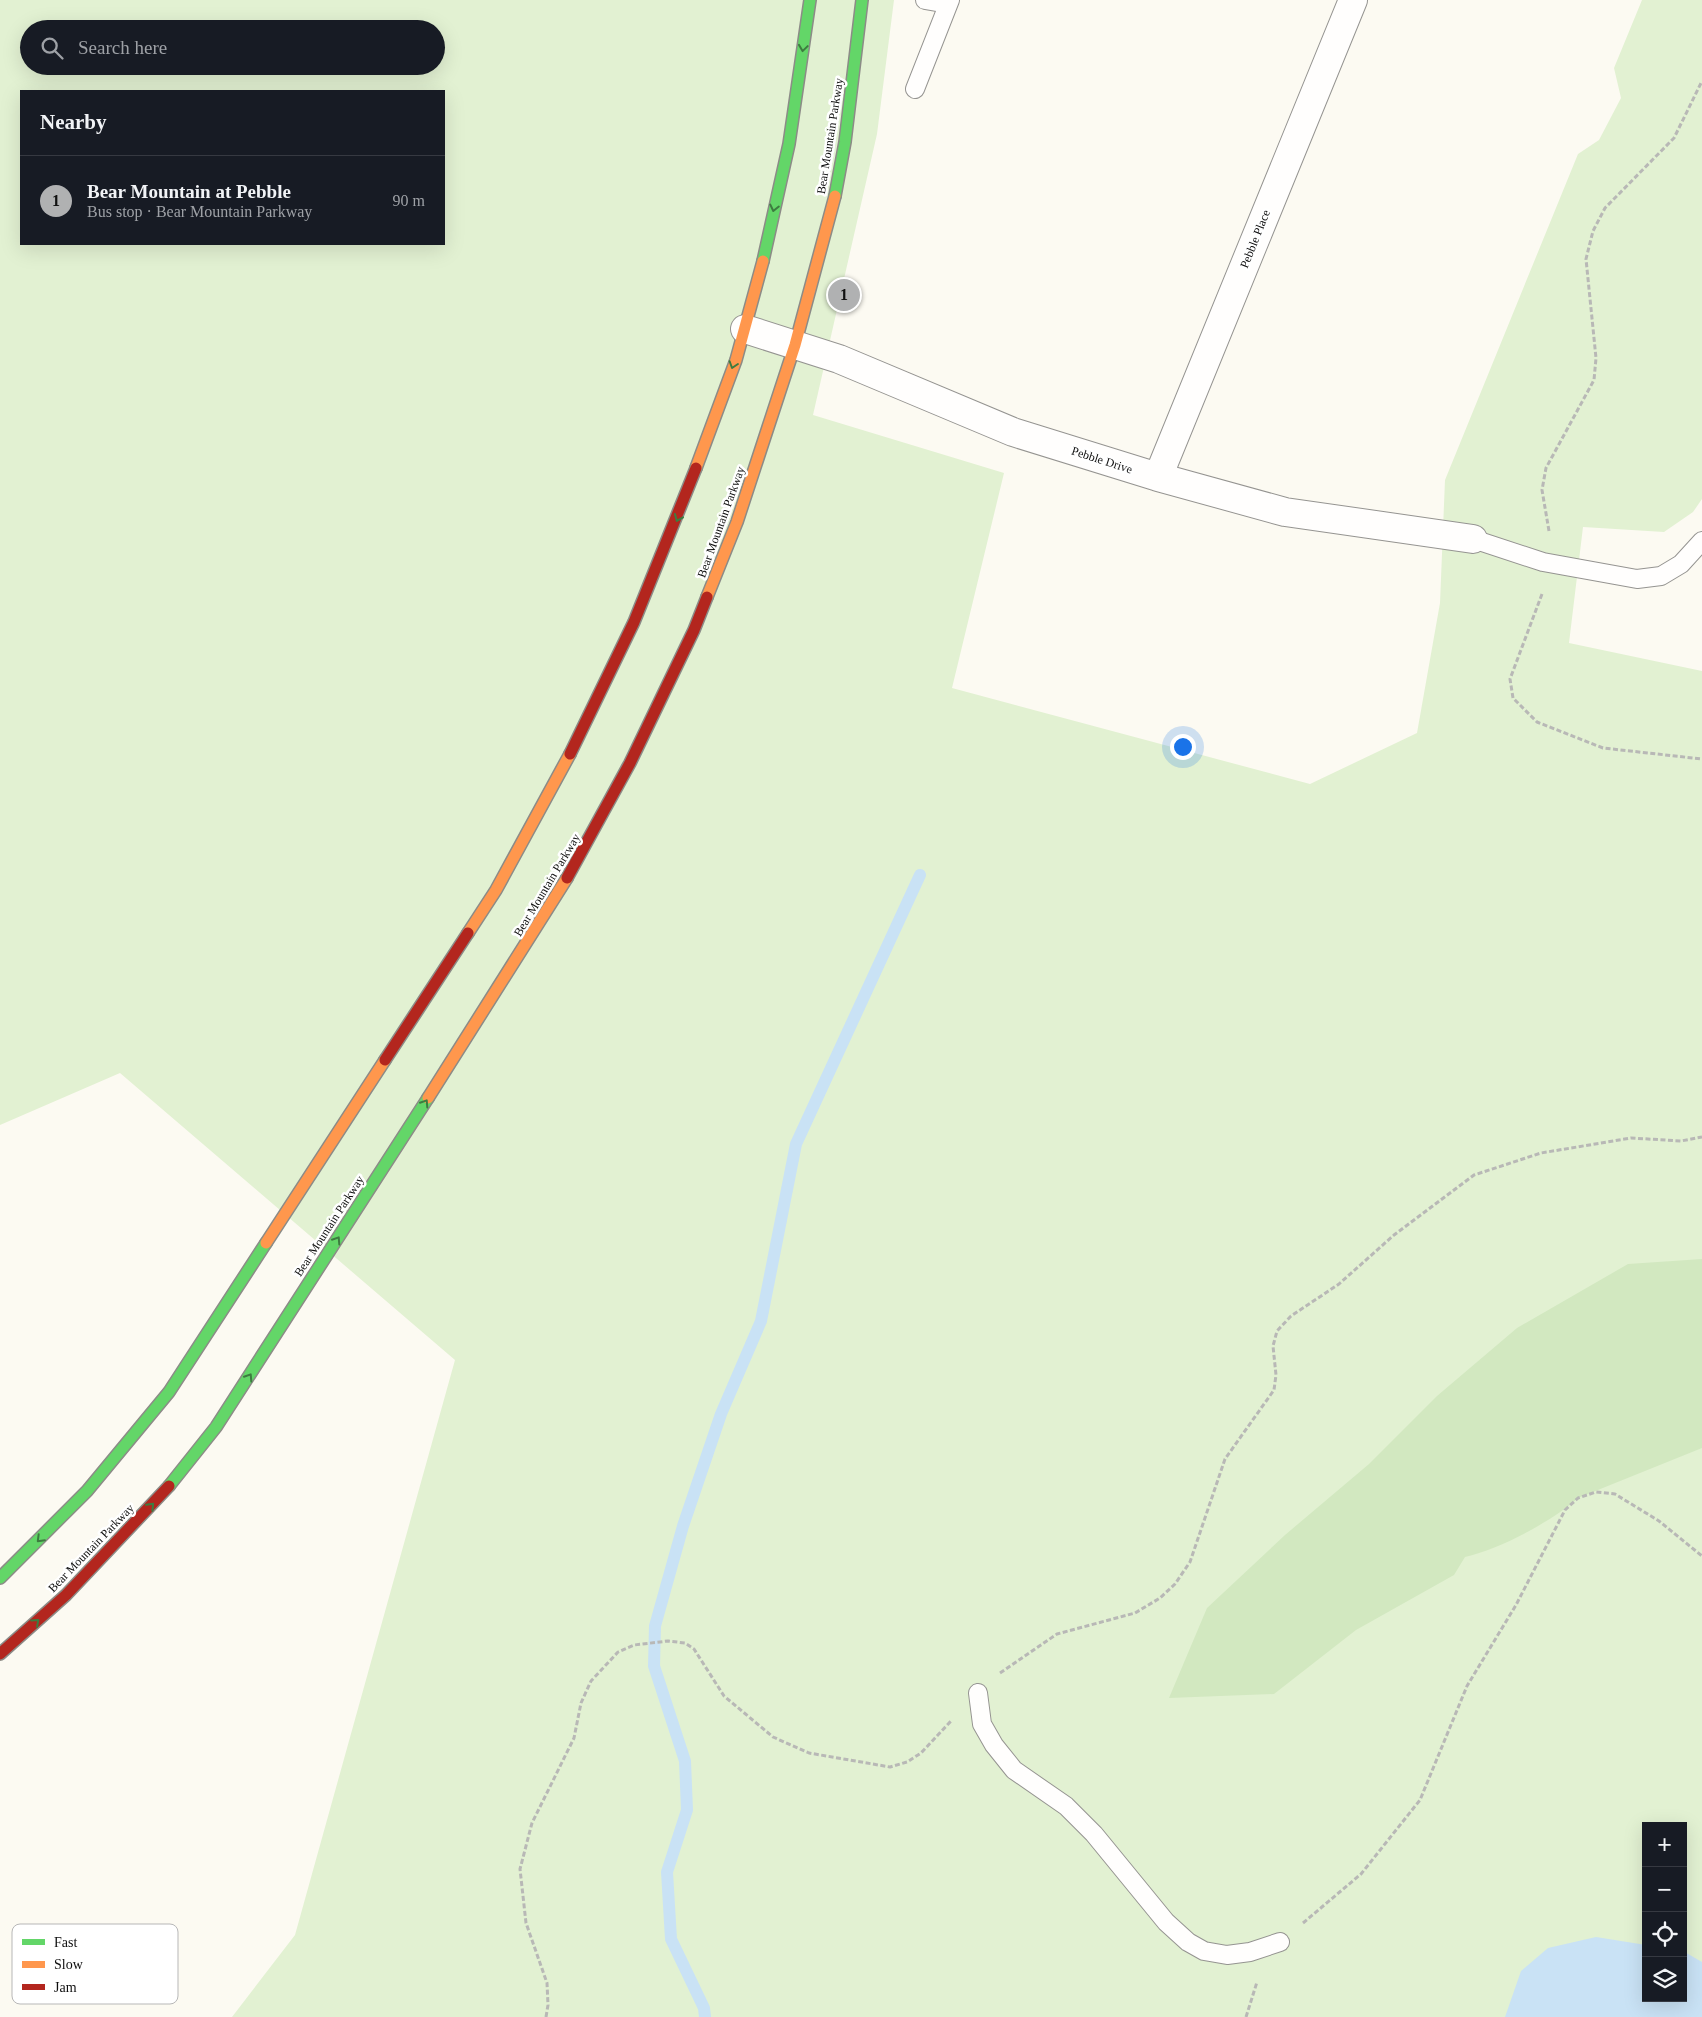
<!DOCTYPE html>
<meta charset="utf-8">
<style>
body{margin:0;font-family:Georgia,serif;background:#20242c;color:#f1f3f6}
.controls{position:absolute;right:15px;bottom:15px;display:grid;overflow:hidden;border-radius:0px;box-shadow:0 5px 20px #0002}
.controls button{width:45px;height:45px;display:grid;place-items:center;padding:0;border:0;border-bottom:1px solid #363941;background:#171b24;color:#f1f3f6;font:25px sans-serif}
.you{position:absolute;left:1182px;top:746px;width:18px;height:18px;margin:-12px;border:4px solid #fff;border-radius:50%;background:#1a73e8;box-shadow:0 0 0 8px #1a73e833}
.badge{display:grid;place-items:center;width:32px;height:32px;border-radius:50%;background:#b0b1b2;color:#111;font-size:16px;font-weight:700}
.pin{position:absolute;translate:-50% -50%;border:2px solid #fff;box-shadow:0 1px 5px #0006}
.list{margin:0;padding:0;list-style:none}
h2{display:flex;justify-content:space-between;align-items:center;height:65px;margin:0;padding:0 20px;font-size:21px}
h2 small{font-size:16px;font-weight:400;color:#9ea1a6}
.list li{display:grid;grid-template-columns:32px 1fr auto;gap:15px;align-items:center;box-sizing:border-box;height:90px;padding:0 20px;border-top:1px solid #363941}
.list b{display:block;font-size:19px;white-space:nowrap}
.list p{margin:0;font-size:16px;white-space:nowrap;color:#9ea1a6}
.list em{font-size:16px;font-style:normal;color:#9ea1a6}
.icon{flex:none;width:28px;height:28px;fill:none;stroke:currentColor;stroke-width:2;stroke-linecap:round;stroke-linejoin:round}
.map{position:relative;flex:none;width:1702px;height:2017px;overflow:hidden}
.search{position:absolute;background:#171b24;box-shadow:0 5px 20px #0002;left:20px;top:20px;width:425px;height:55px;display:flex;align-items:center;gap:12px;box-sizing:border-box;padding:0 18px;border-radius:28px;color:#9ea1a6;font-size:19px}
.panel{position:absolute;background:#171b24;box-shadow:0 5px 20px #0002;left:20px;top:90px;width:425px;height:155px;border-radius:0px}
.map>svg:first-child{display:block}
</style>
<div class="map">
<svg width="1702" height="2017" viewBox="0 0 1702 2017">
<rect width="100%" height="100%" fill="#fcfaf2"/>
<path fill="#e2f1d2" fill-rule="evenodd" d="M0 0H894L877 134 813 415 1004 473 952 688 1310 784 1417 733 1440 603 1445 480 1578 154 1599 140 1621 98 1614 68 1642 0H1702V499L1693 512 1664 532 1583 527 1569 643 1702 671V2017H232L295 1935 455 1360 120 1073 0 1125ZM29 29H436V66H29ZM21 91H444V244H21ZM1646 1826H1683V1998H1646Z"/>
<path fill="#d2e8c0" d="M1702 1259V1448L1578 1498C1551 1522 1500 1549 1465 1557L1454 1575 1356 1630 1274 1694 1169 1698 1207 1608 1285 1535 1369 1464 1437 1396 1517 1328 1628 1264Z"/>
<path fill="#c9e2f5" d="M1596 1937 1646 1945V1998H1683V1951L1702 1962V2017H1505L1521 1971 1548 1948Z"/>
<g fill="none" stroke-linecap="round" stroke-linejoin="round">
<path stroke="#c9e2f5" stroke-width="12" d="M705 2017 704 2008 671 1939 667 1872 687 1810 685 1761 654 1666 655 1626 683 1526 721 1414 761 1321 796 1144 920 875"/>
<defs>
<path id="lane" d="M925 0 948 4
M915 89 950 0
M1473 539 1543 562 1637 579 1661 576 1681 564 1702 541
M978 1693 982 1724 994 1745 1014 1770 1066 1806 1094 1834 1166 1922 1188 1942 1204 1951 1227 1955 1250 1952 1280 1942"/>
<path id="street" d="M745 329 839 359 1013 432 1158 477 1285 512 1473 539
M1158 477 1353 0"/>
<path id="fast" d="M835 196 845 142 862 0
M763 261 789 144 810 0
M169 1486 216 1427 428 1098
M0 1578 87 1491 169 1392 266 1243"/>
<path id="slow" d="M696 468 736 360 763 261
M707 597 737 522 795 345 835 196
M468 933 496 890 570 754
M428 1098 567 878
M266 1243 385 1060"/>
<path id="jam" d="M570 754 634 622 696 468
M567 878 630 763 694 630 707 597
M385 1060 468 933
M0 1654 66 1595 169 1486"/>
</defs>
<use href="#lane" stroke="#959491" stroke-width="20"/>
<use href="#street" stroke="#959491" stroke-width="30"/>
<use href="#fast" stroke="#8c8b87" stroke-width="14"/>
<use href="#slow" stroke="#8c8b87" stroke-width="14"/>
<use href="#jam" stroke="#8c8b87" stroke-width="14"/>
<path stroke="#b8b8b6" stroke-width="3" stroke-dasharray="5 2.5" stroke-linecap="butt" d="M1549 531 1542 490 1546 468 1594 380 1596 358 1586 259 1593 231 1605 208 1674 138 1702 81
M1542 594 1510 679 1513 698 1537 722 1603 748 1702 759
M1000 1673 1057 1634 1135 1613 1160 1598 1175 1584 1190 1562 1225 1459 1274 1390 1276 1375 1273 1346 1277 1331 1291 1316 1339 1284 1394 1235 1474 1175 1541 1153 1631 1138 1681 1141 1702 1137
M1303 1923 1361 1874 1420 1800 1467 1686 1516 1605 1565 1510 1578 1498 1596 1492 1615 1494 1659 1521 1702 1556
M546 2017 548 2005 547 1983 526 1923 520 1869 532 1823 574 1738 581 1703 591 1681 618 1652 634 1645 668 1641 685 1643 694 1649 724 1696 773 1737 809 1753 890 1767 907 1762 921 1753 951 1721
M1246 2017 1257 1982"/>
<use href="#lane" stroke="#fffefd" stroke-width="18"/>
<use href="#street" stroke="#fffefd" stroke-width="28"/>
<use href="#fast" stroke="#63d668" stroke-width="11"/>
<use href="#slow" stroke="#ff974d" stroke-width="11"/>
<use href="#jam" stroke="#b3261e" stroke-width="11"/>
</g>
<defs><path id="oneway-chevron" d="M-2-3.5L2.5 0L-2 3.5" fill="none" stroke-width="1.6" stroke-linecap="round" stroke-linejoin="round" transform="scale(1.25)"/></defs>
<g stroke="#3d7c40">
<use href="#oneway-chevron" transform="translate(803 48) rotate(98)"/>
<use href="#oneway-chevron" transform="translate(774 208) rotate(103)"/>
<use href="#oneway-chevron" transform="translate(733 365) rotate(108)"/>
<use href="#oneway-chevron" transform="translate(678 518) rotate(113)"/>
<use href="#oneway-chevron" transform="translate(425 1103) rotate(-57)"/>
<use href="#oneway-chevron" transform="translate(337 1240) rotate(-57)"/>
<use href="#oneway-chevron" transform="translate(249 1377) rotate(-57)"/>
<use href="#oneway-chevron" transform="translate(151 1506) rotate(-46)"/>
<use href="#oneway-chevron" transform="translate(40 1539) rotate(135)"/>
<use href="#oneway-chevron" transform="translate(36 1622) rotate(-42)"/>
</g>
<g text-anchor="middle" stroke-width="5" stroke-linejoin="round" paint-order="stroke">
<g font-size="12" fill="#0e0e0e" stroke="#fff">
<text transform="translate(830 136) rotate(-81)" y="4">Bear Mountain Parkway</text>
<text transform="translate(1255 239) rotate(-68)" y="4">Pebble Place</text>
<text transform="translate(1102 460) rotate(18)" y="4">Pebble Drive</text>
<text transform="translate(721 522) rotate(-70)" y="4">Bear Mountain Parkway</text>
<text transform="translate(547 885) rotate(-59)" y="4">Bear Mountain Parkway</text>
<text transform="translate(329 1226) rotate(-57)" y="4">Bear Mountain Parkway</text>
<text transform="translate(91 1548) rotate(-46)" y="4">Bear Mountain Parkway</text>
</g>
</g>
<rect x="12" y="1924" width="166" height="80" rx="8" fill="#fff" stroke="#b7b7b7" stroke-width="1"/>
<rect x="22" y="1939" width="23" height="6" fill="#63d668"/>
<rect x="22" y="1961" width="23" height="7" fill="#ff974d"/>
<rect x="22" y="1984" width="23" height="6" fill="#b3261e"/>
<g font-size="14" fill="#0e0e0e">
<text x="54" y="1947">Fast</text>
<text x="54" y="1969">Slow</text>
<text x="54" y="1992">Jam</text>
</g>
</svg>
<div class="controls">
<button>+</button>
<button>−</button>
<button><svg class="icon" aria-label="locate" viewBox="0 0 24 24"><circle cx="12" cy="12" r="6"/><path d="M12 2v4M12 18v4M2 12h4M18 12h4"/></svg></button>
<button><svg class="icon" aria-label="layers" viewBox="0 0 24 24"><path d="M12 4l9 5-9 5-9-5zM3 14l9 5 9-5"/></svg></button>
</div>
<div class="you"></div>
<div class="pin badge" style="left:844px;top:295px">1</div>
<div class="search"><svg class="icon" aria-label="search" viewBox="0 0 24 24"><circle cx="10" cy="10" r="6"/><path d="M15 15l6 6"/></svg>Search here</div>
<section class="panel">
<h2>Nearby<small></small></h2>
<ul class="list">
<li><span class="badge">1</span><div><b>Bear Mountain at Pebble</b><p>Bus stop · Bear Mountain Parkway</p></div><em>90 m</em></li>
</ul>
</section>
</div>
